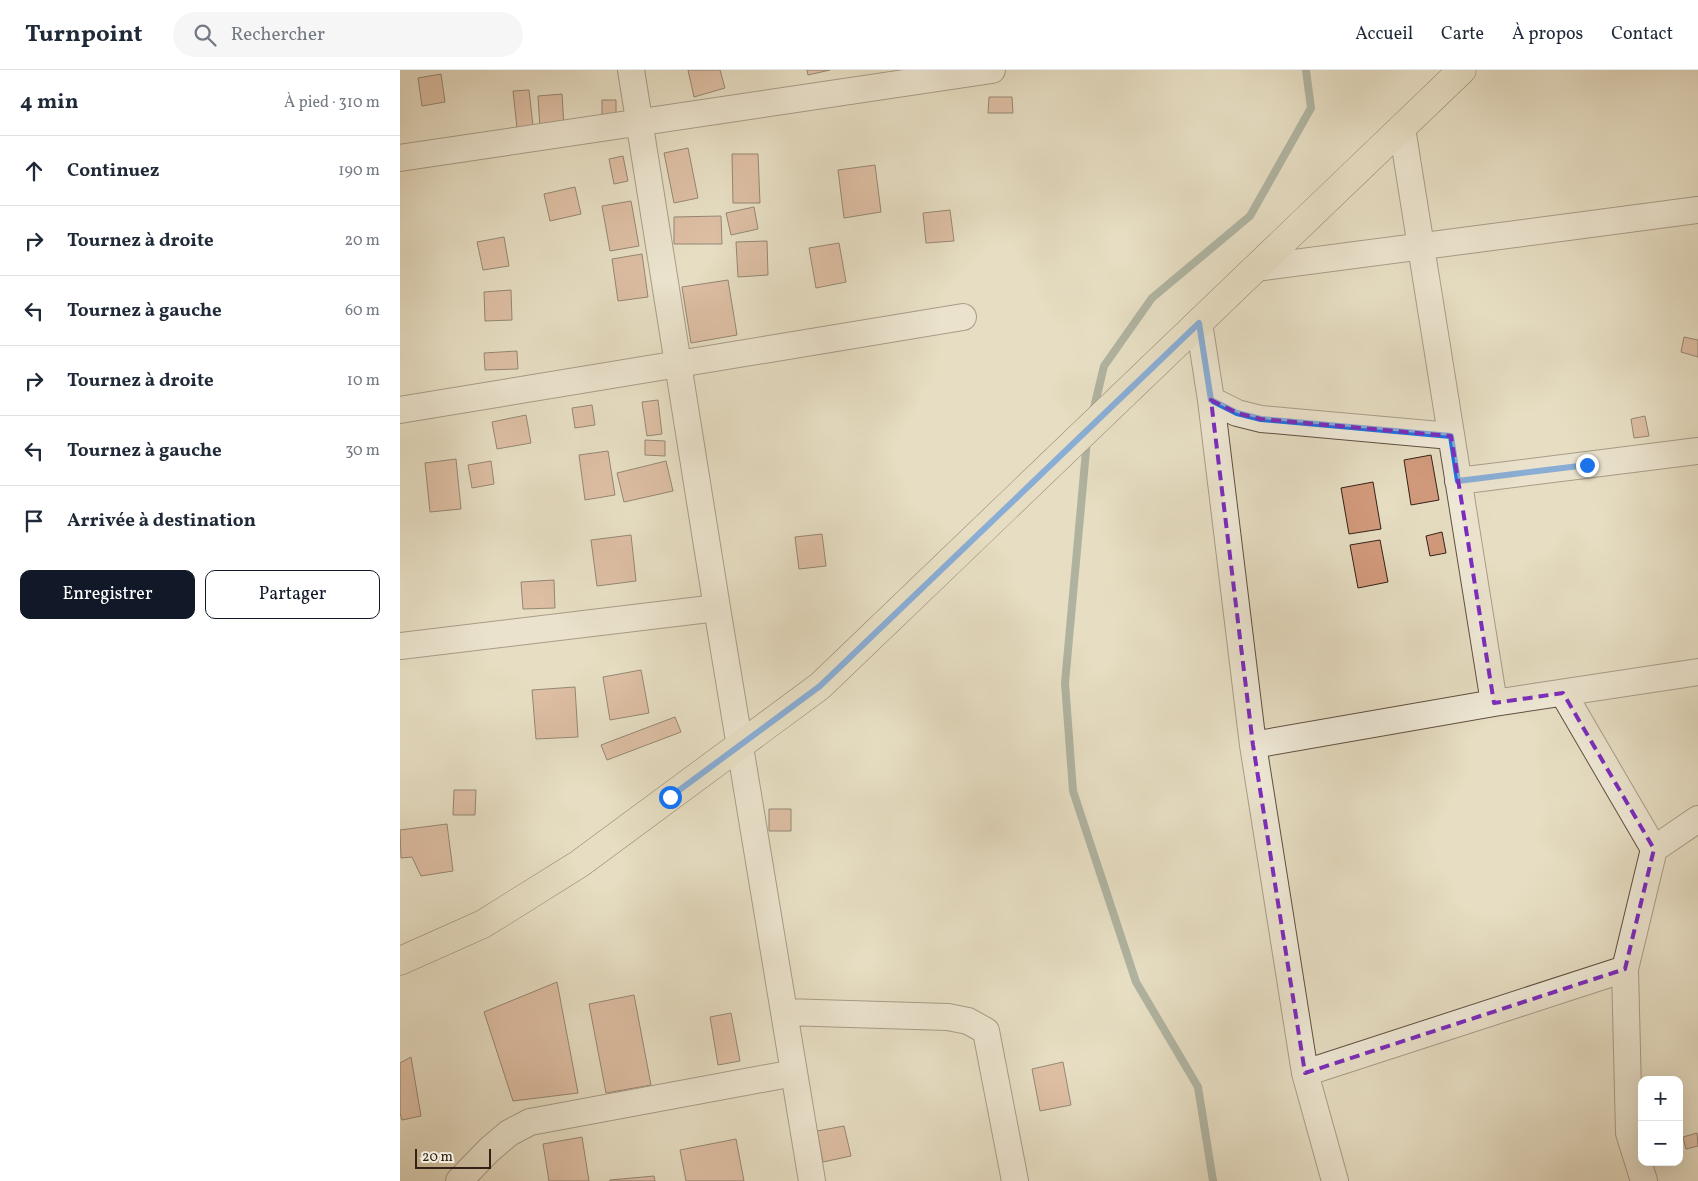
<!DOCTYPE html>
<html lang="fr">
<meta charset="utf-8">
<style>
body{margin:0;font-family:Vollkorn,serif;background:#f6f6f7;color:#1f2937}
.controls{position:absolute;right:15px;bottom:15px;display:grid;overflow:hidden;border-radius:10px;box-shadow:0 5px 20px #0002}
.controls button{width:45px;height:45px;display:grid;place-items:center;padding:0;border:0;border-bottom:1px solid #e0e1e3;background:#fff;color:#1f2937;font:25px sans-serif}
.scale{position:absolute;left:15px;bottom:12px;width:76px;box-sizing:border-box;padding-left:5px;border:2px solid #332016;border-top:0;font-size:14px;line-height:18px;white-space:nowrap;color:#332016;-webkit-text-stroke:4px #efe9d7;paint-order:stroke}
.stop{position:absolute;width:15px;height:15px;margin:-11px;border:4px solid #1a73e8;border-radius:50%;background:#fff}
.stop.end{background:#1a73e8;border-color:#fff;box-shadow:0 1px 5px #0008}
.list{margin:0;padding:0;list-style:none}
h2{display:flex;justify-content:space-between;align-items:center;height:65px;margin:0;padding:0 20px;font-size:21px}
h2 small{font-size:16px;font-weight:400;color:#747a83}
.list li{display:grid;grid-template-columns:32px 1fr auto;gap:15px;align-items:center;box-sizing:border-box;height:70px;padding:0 20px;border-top:1px solid #e0e1e3}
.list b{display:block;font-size:19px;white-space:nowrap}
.list em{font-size:16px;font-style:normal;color:#747a83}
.actions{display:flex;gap:10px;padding:15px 20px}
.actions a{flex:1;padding:11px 0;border:1px solid #111827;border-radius:10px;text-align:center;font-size:18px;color:#111827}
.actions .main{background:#111827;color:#fff}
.icon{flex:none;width:28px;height:28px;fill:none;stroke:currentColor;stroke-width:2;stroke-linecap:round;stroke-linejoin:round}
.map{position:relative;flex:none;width:1298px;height:1111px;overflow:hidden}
header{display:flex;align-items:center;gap:30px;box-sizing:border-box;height:70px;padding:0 25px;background:#fff;border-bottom:1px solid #e0e1e3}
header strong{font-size:24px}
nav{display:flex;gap:28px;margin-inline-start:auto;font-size:18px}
.search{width:350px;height:45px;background:#f6f6f7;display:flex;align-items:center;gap:12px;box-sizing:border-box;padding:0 18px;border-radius:28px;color:#747a83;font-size:19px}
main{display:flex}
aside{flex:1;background:#fff}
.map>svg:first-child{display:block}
</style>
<header>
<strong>Turnpoint</strong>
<div class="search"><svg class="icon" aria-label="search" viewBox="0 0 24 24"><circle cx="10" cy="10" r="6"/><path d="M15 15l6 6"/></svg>Rechercher</div>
<nav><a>Accueil</a><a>Carte</a><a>À propos</a><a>Contact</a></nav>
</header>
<main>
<aside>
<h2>4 min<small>À pied · 310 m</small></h2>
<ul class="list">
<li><svg class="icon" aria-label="ahead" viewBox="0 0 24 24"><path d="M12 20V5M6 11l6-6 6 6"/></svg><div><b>Continuez</b></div><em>190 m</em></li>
<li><svg class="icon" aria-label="right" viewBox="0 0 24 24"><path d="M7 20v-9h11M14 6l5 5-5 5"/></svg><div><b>Tournez à droite</b></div><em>20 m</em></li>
<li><svg class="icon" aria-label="left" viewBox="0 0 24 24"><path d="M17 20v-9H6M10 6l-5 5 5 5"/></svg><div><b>Tournez à gauche</b></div><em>60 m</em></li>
<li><svg class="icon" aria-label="right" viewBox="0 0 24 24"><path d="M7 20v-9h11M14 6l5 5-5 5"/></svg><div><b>Tournez à droite</b></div><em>10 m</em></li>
<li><svg class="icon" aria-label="left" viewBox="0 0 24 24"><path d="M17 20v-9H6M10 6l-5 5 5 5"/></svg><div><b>Tournez à gauche</b></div><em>30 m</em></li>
<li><svg class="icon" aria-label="arrive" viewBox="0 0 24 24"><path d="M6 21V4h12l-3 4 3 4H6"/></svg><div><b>Arrivée à destination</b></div></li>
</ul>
<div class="actions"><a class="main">Enregistrer</a><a>Partager</a></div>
</aside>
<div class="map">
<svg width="1298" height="1111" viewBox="0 0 1298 1111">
<rect width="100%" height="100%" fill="#e6ddc2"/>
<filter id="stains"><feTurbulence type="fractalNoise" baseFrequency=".004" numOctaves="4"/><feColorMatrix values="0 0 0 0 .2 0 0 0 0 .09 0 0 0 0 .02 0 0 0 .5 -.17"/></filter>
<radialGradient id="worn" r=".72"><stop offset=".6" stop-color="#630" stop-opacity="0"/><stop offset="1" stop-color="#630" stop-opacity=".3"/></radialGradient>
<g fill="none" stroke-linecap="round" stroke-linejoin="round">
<path stroke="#6e7e74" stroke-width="8" d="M693 342 704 296 752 228 850 146 911 38 906 0
M687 370 665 613 673 721 736 912 798 1017 813 1111"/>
</g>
<path fill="#d29a7c" stroke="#332016" d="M288 0H320L325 18 294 27Z
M407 0H430L408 5Z
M41 4 45 32 22 36 18 8Z
M129 20 133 56 117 58 113 21Z
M162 24 164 57 140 59 138 26Z
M589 27H612L613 43H588Z
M202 30H216V46H202Z
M288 78 298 128 274 133 264 83Z
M332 84H358L360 133H333Z
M223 86 228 111 214 114 209 89Z
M475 95 481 142 444 148 438 100Z
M175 117 181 144 150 151 144 124Z
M231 131 239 176 210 181 202 136Z
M354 137 358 159 331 165 326 143Z
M550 140 554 171 526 173 523 143Z
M321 146 322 174H274V147Z
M104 167 109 196 83 200 77 172Z
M367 171 368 205 338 207 336 172Z
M439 173 446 212 416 218 409 178Z
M242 184 248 227 218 231 212 189Z
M328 210 337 265 291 273 282 217Z
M111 220 112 250 85 251 84 222Z
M1284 267 1298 270V287L1281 282Z
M117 281 118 299 85 300 84 283Z
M258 330 262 364 247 366 242 332Z
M192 335 195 355 175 358 172 338Z
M126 345 131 373 97 379 92 352Z
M1245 346 1249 366 1234 368 1231 349Z
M245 370 265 371V386L245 385Z
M208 381 215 425 185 430 179 385Z
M1031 385 1039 430 1011 435 1004 390Z
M56 389 61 439 30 442 25 393Z
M91 391 94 414 72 418 68 395Z
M266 391 273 421 224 432 217 403Z
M973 412 981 459 949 464 941 418Z
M1042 462 1046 483 1030 486 1026 466Z
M422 464 426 496 399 499 395 467Z
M231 465 236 511 197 516 191 470Z
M980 470 988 512 958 518 950 475Z
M154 510 155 538 123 539 121 512Z
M241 600 249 643 210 650 203 607Z
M175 617 178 667 136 669 132 620Z
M275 647 281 662 207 690 201 675Z
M54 720H76L75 745H53Z
M369 739H391V761H369Z
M47 754 53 801 21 806 12 787 1 788 0 760Z
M157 912 178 1023 113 1031 84 942Z
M234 925 251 1015 206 1023 189 934Z
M331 943 340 991 318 995 310 947Z
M11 987 21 1046 2 1050 0 1043V993Z
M663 992 671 1035 640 1041 632 999Z
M444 1056 451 1086 423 1092 417 1061Z
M1297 1063 1298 1076 1286 1079 1283 1067Z
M182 1067 189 1111H149L143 1074Z
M336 1069 344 1111H286L280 1080Z
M254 1106 255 1111H210V1110Z"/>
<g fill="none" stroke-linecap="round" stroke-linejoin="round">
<defs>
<path id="street" d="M231 0 317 538 412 1111
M1002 58 1094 633
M0 88 592 0
M856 198 1298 140
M799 253 811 330 853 675 905 1003 935 1111
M811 330 837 343 861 349 1051 366
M0 340 563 247
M1058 411 1298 381
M0 576 317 538
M1163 623 1254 779
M853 675 1094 633 1298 602
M384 942 548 947 568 951 586 961 615 1111
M905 1003 1225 899
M59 1111 89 1080 109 1063 130 1052 394 1003
M1244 1111 1229 1063 1225 899 1254 779 1298 749"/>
<path id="primary" d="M0 891 83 854 179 794 420 616 1062 0"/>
</defs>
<use href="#street" stroke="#604f41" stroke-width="28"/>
<use href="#primary" stroke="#332016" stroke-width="29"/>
<use href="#street" stroke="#efe9d7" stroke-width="26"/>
<use href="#primary" stroke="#e6ddc2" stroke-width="28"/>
</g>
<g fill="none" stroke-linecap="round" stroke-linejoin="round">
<path stroke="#1a73e8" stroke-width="6" d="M270 727 420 616 799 253 811 330 837 343 861 349 1051 366 1058 411 1187 395"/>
</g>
<path d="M0 0H1298V1111H0ZM811 330 837 343 861 349 1051 366 1094 633 1163 623 1254 779 1225 899 905 1003 853 675Z" fill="#e6ddc2" fill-opacity=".55" fill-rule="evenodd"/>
<path fill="none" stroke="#7b2cbf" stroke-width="4" stroke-dasharray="10 6" stroke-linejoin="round" d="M811 330 837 343 861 349 1051 366 1094 633 1163 623 1254 779 1225 899 905 1003 853 675Z"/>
<rect width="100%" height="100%" filter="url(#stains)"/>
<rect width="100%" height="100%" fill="url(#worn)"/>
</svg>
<div class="controls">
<button>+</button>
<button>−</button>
</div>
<div class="scale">20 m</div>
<div class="stop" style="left:270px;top:727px"></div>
<div class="stop end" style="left:1187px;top:395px"></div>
</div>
</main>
